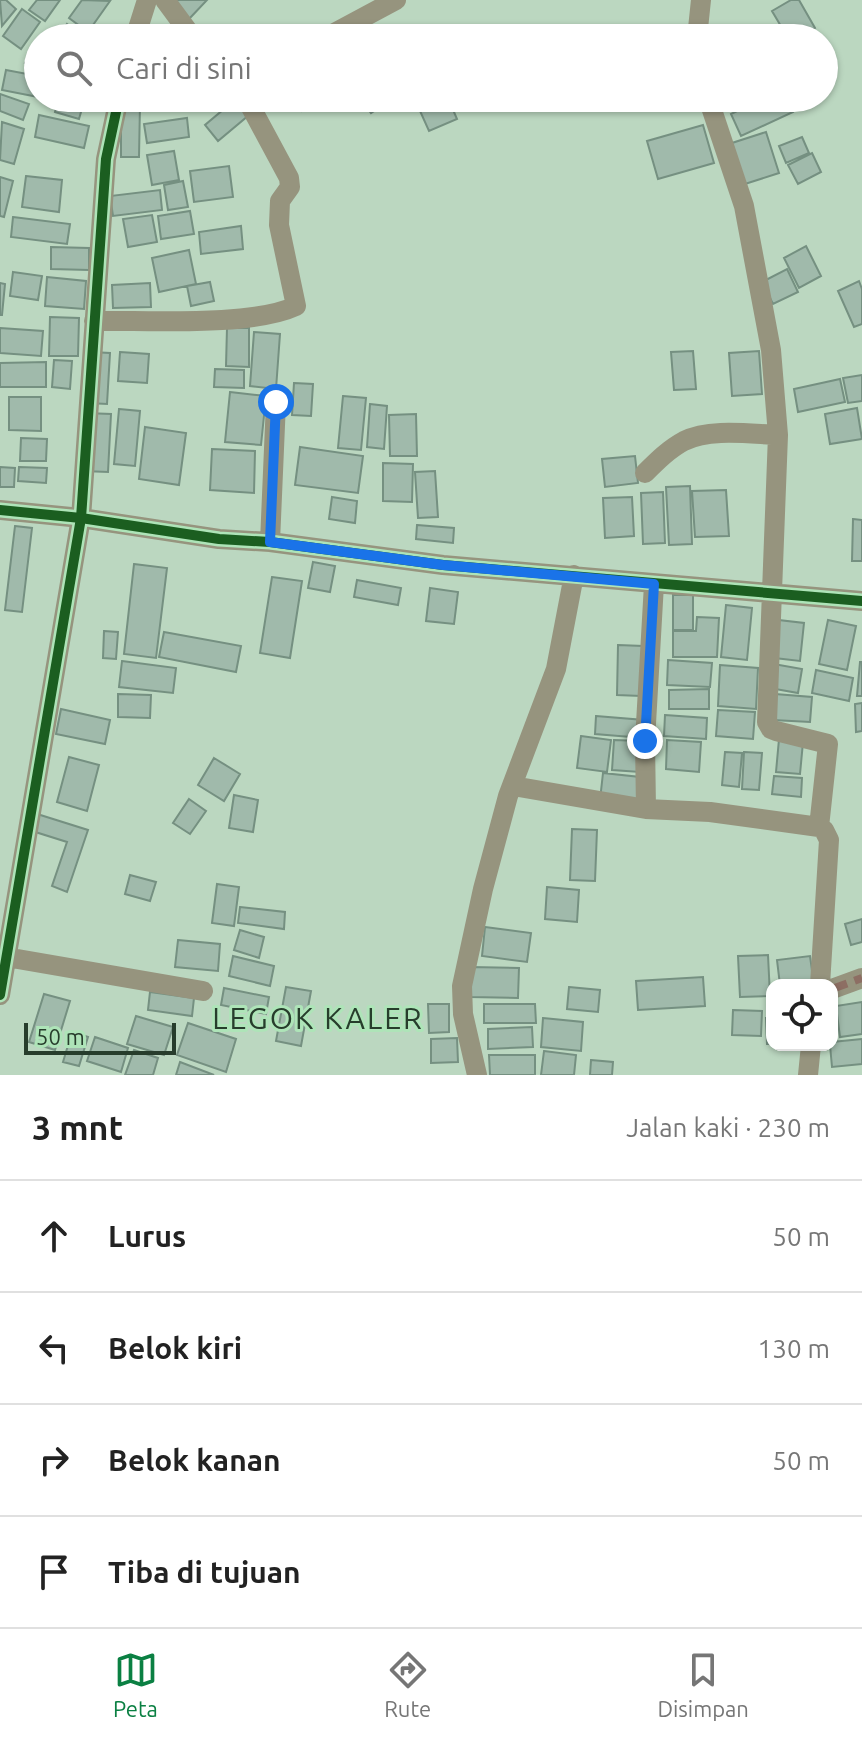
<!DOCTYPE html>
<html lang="id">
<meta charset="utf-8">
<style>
body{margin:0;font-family:Ubuntu,sans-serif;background:#f2f2f2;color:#222}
.controls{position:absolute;right:24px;bottom:24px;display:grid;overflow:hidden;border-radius:16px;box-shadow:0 2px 6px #0004}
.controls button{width:72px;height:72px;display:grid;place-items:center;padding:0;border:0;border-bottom:2px solid #e0e0e0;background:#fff;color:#222;font:40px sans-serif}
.scale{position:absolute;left:24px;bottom:20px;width:152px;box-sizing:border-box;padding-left:8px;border:4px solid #273d2c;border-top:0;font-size:22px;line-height:28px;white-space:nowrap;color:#273d2c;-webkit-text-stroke:6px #aee4b8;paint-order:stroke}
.stop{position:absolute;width:24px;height:24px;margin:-18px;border:6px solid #1a73e8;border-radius:50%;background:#fff}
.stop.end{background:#1a73e8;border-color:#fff;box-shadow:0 2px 8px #0008}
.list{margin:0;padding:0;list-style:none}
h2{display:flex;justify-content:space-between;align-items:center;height:104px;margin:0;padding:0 32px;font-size:34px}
h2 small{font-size:26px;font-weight:400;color:#767676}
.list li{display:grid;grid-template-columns:52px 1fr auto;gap:24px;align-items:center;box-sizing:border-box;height:112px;padding:0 32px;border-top:2px solid #e0e0e0}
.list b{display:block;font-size:30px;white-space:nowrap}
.list em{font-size:26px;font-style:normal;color:#767676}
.icon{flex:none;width:44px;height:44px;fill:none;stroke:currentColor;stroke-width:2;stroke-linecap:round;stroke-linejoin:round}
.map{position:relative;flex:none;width:862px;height:1075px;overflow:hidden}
.search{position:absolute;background:#fff;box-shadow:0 2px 6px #0004;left:24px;right:24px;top:24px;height:88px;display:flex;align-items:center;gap:20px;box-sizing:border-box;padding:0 28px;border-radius:44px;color:#767676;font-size:30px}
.sheet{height:552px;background:#fff}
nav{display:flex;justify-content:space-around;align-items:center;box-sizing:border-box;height:112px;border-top:2px solid #e0e0e0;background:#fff;font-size:22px;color:#767676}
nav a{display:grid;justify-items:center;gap:4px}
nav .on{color:#0b8043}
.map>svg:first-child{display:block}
</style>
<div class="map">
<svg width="862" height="1075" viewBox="0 0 862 1075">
<rect width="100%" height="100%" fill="#bbd7c0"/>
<path fill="#a0baab" stroke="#759081" stroke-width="2" d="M0 0H6L16 9 2 26Z
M37 0H60L45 21 29 10Z
M82 0 110 1 88 32 69 18Z
M169 0H207L189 19Z
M791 0H799L815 28 799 38H788L772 11Z
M22 9 40 22 21 49 3 36Z
M67 24 87 38H57Z
M38 44V72L25 63Z
M6 70 38 76V97L2 90Z
M0 94 29 104 23 120 0 111Z
M59 98H85L79 119 55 112Z
M295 98H326L302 111Z
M377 98H393L371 113 366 106Z
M425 98H448L457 119 429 131 416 102Z
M764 98H787L793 112 741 136 731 114Z
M236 99 249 115 218 141 205 125Z
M121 104H140L139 157H121Z
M39 115 89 126 84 148 35 137Z
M187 118 189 137 147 143 144 124Z
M2 122 24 129 14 164 0 160Z
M703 125 714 163 658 179 647 141Z
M766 132 779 173 745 184 732 143Z
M802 137 809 153 786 163 779 146Z
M174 151 179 180 152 185 147 155Z
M812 153 821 172 798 184 788 165Z
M229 166 233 197 194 202 190 171Z
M26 176 62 180 59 212 22 207Z
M0 177 13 181 4 217 0 216Z
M183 181 188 207 168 210 164 185Z
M160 190 162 210 113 216 110 196Z
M190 211 194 234 161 239 158 216Z
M152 215 157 242 128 247 123 219Z
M13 217 70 224 67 244 11 237Z
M241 226 243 249 201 254 199 232Z
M806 246 821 276 799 288 784 258Z
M51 247 89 248V270L51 269Z
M189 250 196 284 159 292 152 258Z
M787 269 798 292 773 304 762 282Z
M13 272 42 276 38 300 10 296Z
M47 277 86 281 84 309 45 306Z
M859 281 862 289V324L854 327 838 291Z
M210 282 214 301 191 306 187 286Z
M0 283 5 284 2 315H0Z
M150 283 151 307 113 308 112 285Z
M50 317 79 318 78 356H49Z
M0 328 43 331 41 356 0 353Z
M227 328H249V367L226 366Z
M254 332 280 334 276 389 250 386Z
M693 351 696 389 674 390 671 352Z
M759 351 762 394 732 396 729 353Z
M91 352 110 353 107 404 88 403Z
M120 352 149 354 147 383 118 381Z
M54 360 72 361 70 389 52 387Z
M46 362V387H0V363Z
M215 369 244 370V388L214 387Z
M862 375V401L848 403 843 378Z
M840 379 845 402 798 412 794 389Z
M294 383 313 384 311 416 292 415Z
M230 392 266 396 261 445 225 442Z
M343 396 366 398 361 450 338 448Z
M9 397H41V431L9 430Z
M370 404 387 406 384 449 367 447Z
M857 408 862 439 830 444 825 414Z
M119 409 140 411 135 466 114 464Z
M85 413 111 414 108 472 83 471Z
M416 414 417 456H390L389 415Z
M145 427 186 433 179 485 139 479Z
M21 438 47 439 46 461H20Z
M300 447 363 456 358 493 295 485Z
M212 449 255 451 254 493 210 490Z
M635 456 638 483 605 487 602 459Z
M383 463 413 464 412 502 383 501Z
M0 467 15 468 14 487H0Z
M19 467 47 468 46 483 18 481Z
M435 471 438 517 418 518 415 472Z
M690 486 692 544 669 545 666 487Z
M726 490 729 536 695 537 692 491Z
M663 492 665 543 643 544 641 493Z
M332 497 357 501 355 523 329 519Z
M632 497 634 536 605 538 603 498Z
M853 519 862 520V561H852Z
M417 525 454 528 453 543 416 539Z
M15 526 32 528 22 612 5 610Z
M313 562 335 566 330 592 308 588Z
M134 564 167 568 156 658 124 654Z
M272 577 302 581 290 658 260 653Z
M357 580 401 588 398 605 354 597Z
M430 588 458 592 454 624 426 621Z
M673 595H693V630H673Z
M726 605 752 608 747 660 721 657Z
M697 617 719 618 717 657H673V631H696Z
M770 619 804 623 800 661 766 657Z
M828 620 856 626 847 670 819 664Z
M104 631 118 632 116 659 103 658Z
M164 632 241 646 236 672 159 657Z
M618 645 643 646 641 696 617 695Z
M668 660 712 663 710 687 667 685Z
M122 661 176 668 173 693 119 687Z
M860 662H862V696H857Z
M768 663 802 669 798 693 764 687Z
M720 665 758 668 756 709 718 706Z
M816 670 853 678 849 701 812 693Z
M709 689V709H669V690Z
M118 694 151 695 150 718 118 717Z
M775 694 812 697 810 722 773 720Z
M862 703V731L856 732 855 704Z
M61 709 110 720 105 744 56 734Z
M718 710 755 712 753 739 716 736Z
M665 715 707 718 706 739 664 736Z
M596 716 644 720 643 738 595 734Z
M581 736 611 740 607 772 577 768Z
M779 739 803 742 800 774 776 772Z
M614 740 641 741 640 772 612 770Z
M667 740 701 742 699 772 666 769Z
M725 752 742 753 739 787 722 785Z
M744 752 762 753 759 790 742 789Z
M69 757 99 765 87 811 57 802Z
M214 758 240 774 224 801 198 785Z
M603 773 640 777 636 805 600 800Z
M774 776 802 778 801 797 772 794Z
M234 795 258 800 253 832 229 828Z
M189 799 206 811 190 834 173 823Z
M34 813 88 830 67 892 52 886 67 842 29 830Z
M572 829 597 830 595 881 570 880Z
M130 875 156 882 150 901 125 894Z
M217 884 239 887 234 926 212 923Z
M547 887 579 890 577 922 545 919Z
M240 907 285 912 284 929 238 923Z
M862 919V942L851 945 845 924Z
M485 927 531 933 527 962 482 956Z
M240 930 264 937 259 958 234 950Z
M178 940 220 944 218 971 175 967Z
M768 955 770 996 740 997 738 956Z
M233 956 274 966 270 986 229 976Z
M810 956 814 985H780L777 960Z
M470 967 519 968 518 998 470 997Z
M703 977 705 1006 638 1010 636 981Z
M286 987 311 991 301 1046 276 1041Z
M569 987 600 990 598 1012 567 1009Z
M224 988 269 997 266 1014 221 1005Z
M150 992 194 998 192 1016 148 1010Z
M44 994 70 1001 55 1050 29 1042Z
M862 1002V1034L840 1037 836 1006Z
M428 1004H449V1032L429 1033Z
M484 1004H535L536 1023H484Z
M733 1010 762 1011 761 1036 732 1035Z
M136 1016 173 1027 164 1055 127 1044Z
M543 1018 583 1022 581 1051 541 1047Z
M766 1018H772V1044H767Z
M188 1023 236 1039 226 1072 177 1055Z
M532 1027 533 1047 488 1049V1029Z
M72 1032 88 1037 79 1066 63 1062Z
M95 1037 128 1048 121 1072 87 1061Z
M457 1038 458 1062 431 1063V1039Z
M862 1039V1064L832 1067 830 1045 832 1042Z
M134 1050 158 1058 153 1075H125Z
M544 1051 576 1055 574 1075H541Z
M489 1055H535V1075H490Z
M591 1060 613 1062 612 1075H590Z
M180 1062 214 1075H176Z"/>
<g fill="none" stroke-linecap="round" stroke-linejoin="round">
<path stroke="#96947e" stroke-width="20" d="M165 0 193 38
M135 38 147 0
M325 38 396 0
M697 38 701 0
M708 98 744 206 771 350 778 435 767 722 771 729 776 731 828 744 819 827
M94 321C146 320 251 327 296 306L279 225 280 201 290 187 289 178 246 98
M645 473C657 461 669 449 684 441 710 428 750 434 778 435
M0 510 81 518 219 539 270 542 443 565 862 601
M270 542 276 402
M513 786 646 809 710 812 819 827 824 830 829 840 820 985
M646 809 645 741 654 584
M6 957 203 991
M832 989 862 978
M0 995 81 518 106 159 119 98
M477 1075 463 1014 462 986 483 889 508 796 556 669 574 575
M808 1075 811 1045"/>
<path stroke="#8d6e63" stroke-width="8" stroke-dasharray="16 8" stroke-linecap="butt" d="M832 989 862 978"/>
<defs>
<path id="cycleway" d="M0 510 81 518 219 539 270 542 443 565 862 601
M0 995 81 518 106 159 119 98"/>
</defs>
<use href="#cycleway" stroke="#aee4b8" stroke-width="15"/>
<use href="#cycleway" stroke="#1b5e20" stroke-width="10"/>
</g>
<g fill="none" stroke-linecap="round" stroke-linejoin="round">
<path stroke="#1a73e8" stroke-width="10" d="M276 402 270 542 443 565 654 584 645 741"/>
</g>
<g text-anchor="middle" stroke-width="6" stroke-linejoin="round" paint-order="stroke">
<g font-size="30" letter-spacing="2" fill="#273d2c" stroke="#aee4b8">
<text x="318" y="1029">LEGOK KALER</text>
</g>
</g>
</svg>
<div class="controls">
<button><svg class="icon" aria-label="locate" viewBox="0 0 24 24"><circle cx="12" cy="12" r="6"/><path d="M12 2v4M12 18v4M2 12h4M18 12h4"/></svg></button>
</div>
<div class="scale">50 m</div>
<div class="stop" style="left:276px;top:402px"></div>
<div class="stop end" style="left:645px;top:741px"></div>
<div class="search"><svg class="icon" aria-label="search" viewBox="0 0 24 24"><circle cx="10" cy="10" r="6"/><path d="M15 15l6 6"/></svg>Cari di sini</div>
</div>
<section class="sheet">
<h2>3 mnt<small>Jalan kaki · 230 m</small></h2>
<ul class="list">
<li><svg class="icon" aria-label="ahead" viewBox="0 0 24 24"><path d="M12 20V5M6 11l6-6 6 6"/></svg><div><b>Lurus</b></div><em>50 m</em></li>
<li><svg class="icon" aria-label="left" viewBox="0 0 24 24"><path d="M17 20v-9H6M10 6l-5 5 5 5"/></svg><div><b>Belok kiri</b></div><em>130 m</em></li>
<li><svg class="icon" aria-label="right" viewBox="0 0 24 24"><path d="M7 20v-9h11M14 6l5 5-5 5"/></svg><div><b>Belok kanan</b></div><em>50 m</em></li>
<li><svg class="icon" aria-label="arrive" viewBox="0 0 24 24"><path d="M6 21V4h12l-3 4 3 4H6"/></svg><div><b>Tiba di tujuan</b></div></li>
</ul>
</section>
<nav>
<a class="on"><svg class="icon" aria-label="map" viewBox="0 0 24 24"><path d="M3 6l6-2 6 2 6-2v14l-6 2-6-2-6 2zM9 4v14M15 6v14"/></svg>Peta</a>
<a><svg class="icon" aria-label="directions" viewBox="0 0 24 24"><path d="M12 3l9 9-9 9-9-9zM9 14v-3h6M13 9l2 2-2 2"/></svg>Rute</a>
<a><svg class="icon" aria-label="saved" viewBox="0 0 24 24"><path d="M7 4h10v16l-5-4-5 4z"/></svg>Disimpan</a>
</nav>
